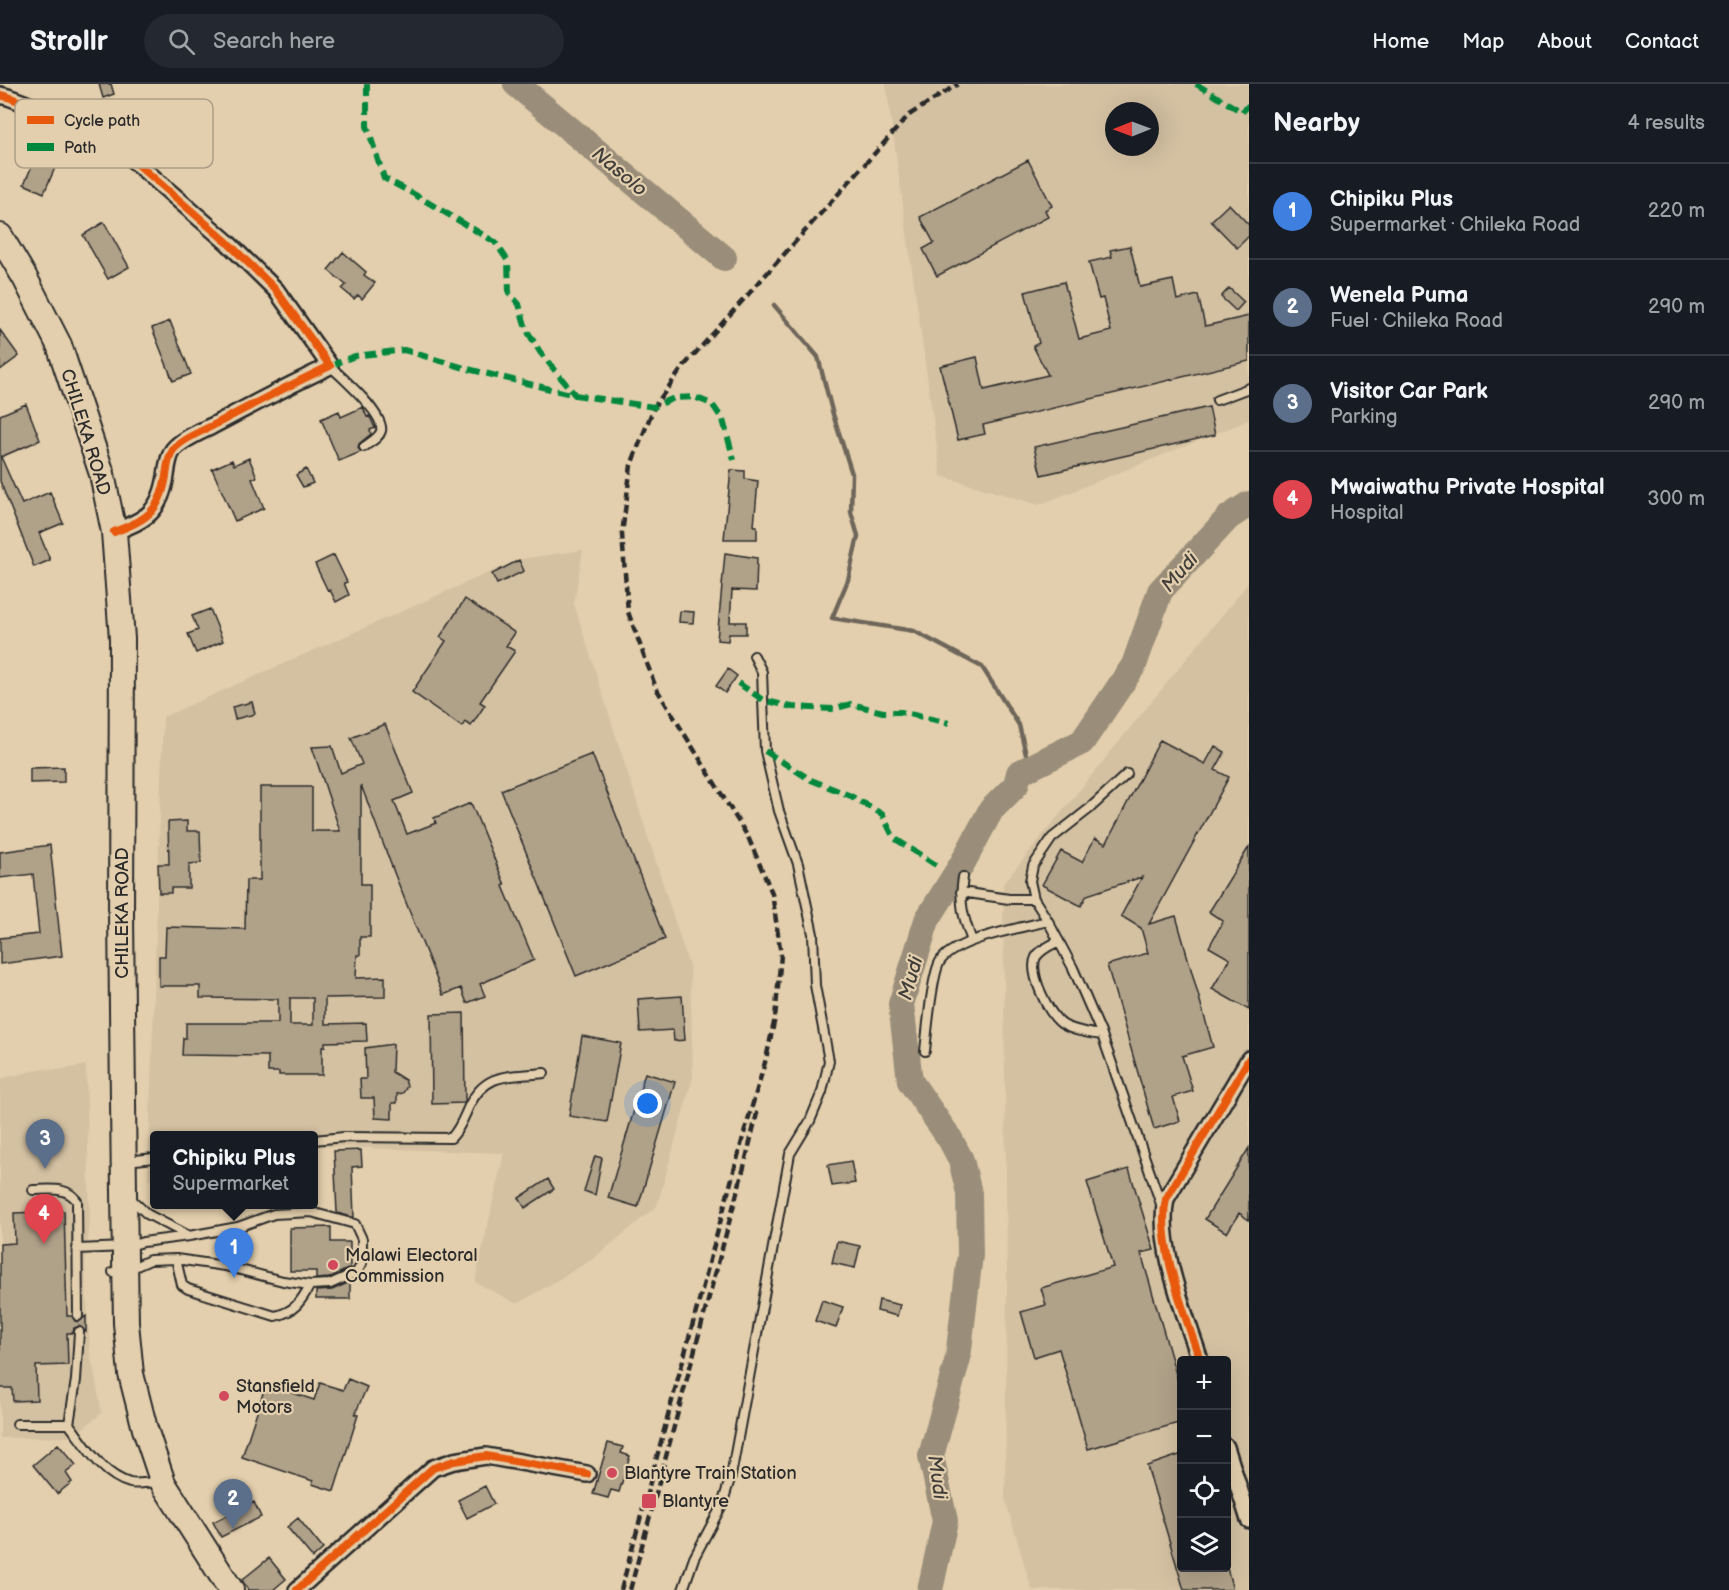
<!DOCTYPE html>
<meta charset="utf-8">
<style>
body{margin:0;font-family:"Balsamiq Sans",sans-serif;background:#242831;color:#f1f3f6}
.controls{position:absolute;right:18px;bottom:18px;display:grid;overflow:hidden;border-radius:6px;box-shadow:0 6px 24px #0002}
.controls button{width:54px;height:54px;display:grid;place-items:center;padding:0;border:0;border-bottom:2px solid #363941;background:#171b24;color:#f1f3f6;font:30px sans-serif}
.compass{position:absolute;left:1105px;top:18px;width:54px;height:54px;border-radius:50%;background:#171b24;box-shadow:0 6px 24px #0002;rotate:269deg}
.you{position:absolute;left:648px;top:1020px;width:21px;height:21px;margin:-15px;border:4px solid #fff;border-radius:50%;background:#1a73e8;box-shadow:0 0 0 9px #1a73e833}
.badge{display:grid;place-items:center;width:39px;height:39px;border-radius:50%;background:#2563eb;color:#fff;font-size:20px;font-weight:700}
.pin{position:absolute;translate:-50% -50px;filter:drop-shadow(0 2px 3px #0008)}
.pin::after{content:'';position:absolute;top:32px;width:21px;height:18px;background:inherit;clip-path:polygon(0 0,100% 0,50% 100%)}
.popup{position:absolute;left:150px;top:1047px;width:168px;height:78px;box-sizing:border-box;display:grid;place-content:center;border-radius:6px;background:#171b24;filter:drop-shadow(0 2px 4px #0005);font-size:20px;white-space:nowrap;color:#9ea1a6}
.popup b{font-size:22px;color:#f1f3f6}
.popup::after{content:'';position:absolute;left:50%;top:100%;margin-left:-12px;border:12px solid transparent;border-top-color:#171b24}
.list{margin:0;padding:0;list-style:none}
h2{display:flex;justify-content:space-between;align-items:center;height:78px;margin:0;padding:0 24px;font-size:26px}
h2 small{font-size:20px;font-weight:400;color:#9ea1a6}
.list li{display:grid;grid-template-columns:39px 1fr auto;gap:18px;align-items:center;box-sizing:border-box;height:96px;padding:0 24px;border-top:2px solid #363941}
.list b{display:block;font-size:22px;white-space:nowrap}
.list p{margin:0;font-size:20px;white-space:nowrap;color:#9ea1a6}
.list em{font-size:20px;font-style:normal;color:#9ea1a6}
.icon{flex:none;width:33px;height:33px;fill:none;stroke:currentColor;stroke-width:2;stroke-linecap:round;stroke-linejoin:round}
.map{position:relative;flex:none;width:1249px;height:1506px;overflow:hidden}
header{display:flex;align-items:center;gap:36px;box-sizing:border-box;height:84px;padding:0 30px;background:#171b24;border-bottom:2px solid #363941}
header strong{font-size:28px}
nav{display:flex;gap:33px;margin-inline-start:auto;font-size:21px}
.search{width:420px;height:54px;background:#242831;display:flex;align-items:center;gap:15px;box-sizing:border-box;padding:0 21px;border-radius:33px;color:#9ea1a6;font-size:22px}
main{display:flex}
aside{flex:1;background:#171b24}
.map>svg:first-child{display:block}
</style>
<header>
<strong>Strollr</strong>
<div class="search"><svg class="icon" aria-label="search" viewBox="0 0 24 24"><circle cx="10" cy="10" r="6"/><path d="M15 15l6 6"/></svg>Search here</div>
<nav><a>Home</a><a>Map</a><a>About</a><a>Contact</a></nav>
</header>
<main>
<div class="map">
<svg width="1249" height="1506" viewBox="0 0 1249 1506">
<rect width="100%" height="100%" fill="#e3cfad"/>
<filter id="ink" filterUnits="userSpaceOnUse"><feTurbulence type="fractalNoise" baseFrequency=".0167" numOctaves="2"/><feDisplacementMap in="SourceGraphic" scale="12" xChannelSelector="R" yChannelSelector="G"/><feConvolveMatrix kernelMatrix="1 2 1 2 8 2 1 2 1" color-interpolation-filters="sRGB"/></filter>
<g filter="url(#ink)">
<path fill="#d4c1a2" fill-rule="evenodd" d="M886 0H1249V336L1039 421 941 392ZM1114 27H1150V63H1114Z
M583 466 574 520 690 885 693 993 657 1122 593 1175 517 1220 475 1198 504 1069 314 1062V1052H154V1095L148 1096 163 633 520 475Z
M1249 498V1506H1032L1005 1415 1007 1196 1003 800ZM1182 1276H1226V1484H1182Z
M86 981 90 1139 85 1181 90 1267 102 1329 72 1353 0 1354V995L41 985 58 986Z"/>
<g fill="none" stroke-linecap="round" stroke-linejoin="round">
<path stroke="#6e665a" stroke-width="4.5" d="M774 221 818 273 832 327 852 390 851 428 858 452 848 496 832 534 914 547 982 583 1019 641 1027 675 1006 711 976 741 949 788 913 866 898 933 901 986 956 1051 965 1075 973 1109 971 1158 975 1171 958 1274"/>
<path stroke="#9a8e7a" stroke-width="26" d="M516 0 724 174
M930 1506 945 1437 931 1372 958 1274 970 1171 969 1109 961 1076 950 1055 910 997 901 920 927 836 962 780 991 726 1016 701 1019 689 1082 658 1134 581 1160 507 1229 433 1249 420"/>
</g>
<path fill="#b0a189" stroke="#2b2b2b" stroke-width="1.5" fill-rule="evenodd" d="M99 0H111L114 10 103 14Z
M38 68 58 77 44 109 24 100Z
M1028 76 1052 122 1045 126 1048 133 937 192 923 165 934 159 920 133Z
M1229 120 1249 141V152L1237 164 1211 137Z
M104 138 129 183 108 195 83 151Z
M1130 162 1140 203 1173 196 1177 216 1198 211 1205 242 1249 232V277L983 341 985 350 958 356 940 282 977 273 984 306 1048 291 1033 262 1039 259 1025 208 1064 198 1079 255 1111 247 1103 214 1099 215 1089 178 1112 173 1110 166Z
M343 168 366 188 364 191 375 199 362 215 358 211 354 215 342 205 346 201 328 186Z
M1229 204 1244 218 1236 227 1221 213Z
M170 237 191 290 173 297 152 244Z
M0 246 19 272 0 286Z
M26 320 40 356 1 373 22 420 50 408 63 439 39 449 50 476 34 483 0 397V331Z
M363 323 367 333 369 332 371 335 375 344 370 346 371 350 359 360 358 364 361 368 339 377 321 335 339 327 341 333Z
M1209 323 1215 351 1041 391 1034 363Z
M249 374 257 393 252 395 264 424 235 437 212 385 232 376 234 381Z
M306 385 313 399 303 403 296 391Z
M731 386 745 387V395L758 397 754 442H757V455H724Z
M725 469 757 474 756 507 732 506 730 538H746V550H729L728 557 717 556Z
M334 471 347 498 344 499 349 511 336 518 330 506 328 507 315 480Z
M519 476 524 487 497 500 492 490Z
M465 515 515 549 506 562 515 567 480 618 485 621 471 642 465 638 462 643 412 608 446 557 440 553Z
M210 525 223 557 196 569 188 550 198 546 192 532Z
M680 527 694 528 693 539 679 538Z
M728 585 737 592 725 609 716 602Z
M252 618 255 630 235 635 232 623Z
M385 640 413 709 394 717 407 750 436 739 434 734 471 719 505 801 503 802 534 876 480 900 485 912 467 919 461 904 443 911 395 791 361 701V800H370V853H360V871H357L356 894 385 893V913L325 914V940L366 939 367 957 325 958V963H322V991H279V988H268V972L182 971 183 954H186V939H278V915L200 914V902H159V872H165L166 843 245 845 246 796H260V703H312V747H340L312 663 332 662 341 689 362 680 351 654ZM290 914H313V941H290Z
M1160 656 1205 680 1215 662 1225 668 1215 686 1229 693 1149 840 1176 832 1213 963 1182 972 1193 1007 1173 1013 1180 1037 1154 1045 1107 881 1148 869 1141 844 1121 832 1142 793 1087 811 1081 822 1042 801 1061 767 1082 778 1095 754 1106 760Z
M592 670 665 855 576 892 501 706Z
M64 683V698L30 699V684Z
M187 737V747H200L201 779 189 780V804H171V809H159L158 780H169L168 738Z
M50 761 62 872 0 880V854L39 850 33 790 0 794V768Z
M1249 763V926L1212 905 1230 875 1209 863 1223 837 1209 828Z
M682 912 685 956 674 957 673 946 640 948 638 915Z
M464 929 465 1017 464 1019 432 1020 431 930Z
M582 952 621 959 607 1038 569 1032Z
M393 960 392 988 405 996 407 1002 403 1009 397 1010V1019H392V1035L375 1034 374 1014H361L360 995H366L365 964Z
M645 989 675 998 638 1123 608 1114Z
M1249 1064V1136L1239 1129 1227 1149 1205 1135Z
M361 1066 362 1082 352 1083 354 1133H352L337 1129 334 1067Z
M595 1072 602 1074 595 1111 584 1107Z
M851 1077 855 1099 832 1102 828 1081Z
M1129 1085 1154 1166 1141 1169 1182 1311V1338L1088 1365 1059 1265 1034 1273 1021 1228 1046 1221 1041 1204 1113 1183 1087 1098Z
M548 1095 554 1105 525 1124 519 1114Z
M64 1127 67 1232H72L75 1237 79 1238 86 1232V1248L79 1242 74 1244 73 1249H67L68 1281 36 1282 37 1316 13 1317 12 1304H0V1160L15 1159 14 1129Z
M331 1143V1158H350V1184L329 1194 316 1195V1187H290V1144Z
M837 1157 860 1162 855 1184 832 1179Z
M350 1198V1215H316V1207L332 1206Z
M822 1216 843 1223 836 1244 815 1237Z
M879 1216 900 1221 897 1232 877 1227Z
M348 1295 367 1303 355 1330 358 1331 334 1407 312 1400 313 1397 242 1373 266 1300 314 1316 320 1299 343 1306Z
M608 1359 623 1363 621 1369 630 1372 619 1408 611 1406 608 1414 593 1410Z
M58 1360 76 1381 66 1389 72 1398 57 1410 33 1381Z
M1182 1370V1484H1227L1233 1506H1184L1147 1382Z
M485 1402 494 1420 467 1434 458 1416Z
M254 1418 261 1433 221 1453 213 1438Z
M298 1434 323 1465 313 1474 287 1443Z
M269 1474 286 1495 273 1506H248L242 1496Z"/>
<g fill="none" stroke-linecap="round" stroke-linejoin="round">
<defs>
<path id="service" d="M330 282C342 293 385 331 381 347 379 354 370 358 364 363
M1217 316 1249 304
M1127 690 1089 725 1052 754 1033 782 1030 797 1034 815 1048 837 1073 884 1102 951 1162 1123
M963 793C959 819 963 833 972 857
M961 808 1009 815H1034
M1059 857C1051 861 1041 865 1036 873 1028 888 1048 930 1062 940 1073 947 1089 949 1102 951
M925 967C927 950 932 887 941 876 959 854 1020 844 1048 837
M314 1056 344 1053 451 1054C460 1045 464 1033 469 1022 486 987 510 993 544 989
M126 1077 154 1074
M33 1106C49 1106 67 1102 77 1117L78 1232
M130 1114 147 1130 189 1152
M77 1165 126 1163 143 1158 189 1152 238 1143 274 1130 311 1128 355 1140 362 1155V1179L357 1188 330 1200 310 1201 283 1197 225 1182 176 1175 150 1176 125 1187 113 1188
M176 1175 182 1201 188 1205 275 1232C294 1228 301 1218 310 1201
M79 1248 76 1296 69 1340C86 1362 102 1391 130 1399 139 1401 149 1397 158 1399
M17 1340H69
M683 1506 694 1474 722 1421 731 1392 790 1070 810 1037 822 1008 829 977 815 901 813 850 798 780 779 727 765 667 762 588 754 572"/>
<path id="minor" d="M0 11 8 13 88 43 125 69 228 159 276 206 330 282C290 301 251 321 212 342 200 348 182 355 173 366 168 373 167 384 166 392 160 429 145 436 114 448
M1200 1276C1186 1232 1156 1160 1166 1115L1249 975
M1226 1363 1249 1436
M297 1506 433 1384 454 1377 486 1372 587 1390"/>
<path id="trunk" d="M0 152 25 194 59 261 102 390 114 448 122 555 121 831 124 1109 126 1239 131 1290 145 1345 163 1399 231 1506"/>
</defs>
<use href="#service" stroke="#2b2b2b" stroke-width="12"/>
<use href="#minor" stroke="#2b2b2b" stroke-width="20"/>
<use href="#trunk" stroke="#2b2b2b" stroke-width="28"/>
<use href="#service" stroke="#e3cfad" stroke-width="8"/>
<use href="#minor" stroke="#e3cfad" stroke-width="15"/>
<use href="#trunk" stroke="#e3cfad" stroke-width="24"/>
<path stroke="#2b2b2b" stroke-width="4.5" stroke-dasharray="9 4.5" stroke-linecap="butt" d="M621 1506 745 1046 766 975 775 934 781 871 772 809 748 753 656 604 628 528 622 450 631 381 654 323 683 283 909 31 958 0
M630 1506 744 1083 758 1025"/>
<path stroke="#00873e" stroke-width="6" stroke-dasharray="12 6" stroke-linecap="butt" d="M367 0V42L384 94 412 109 495 158 508 177 509 209 519 220 526 245 540 268 575 311
M1196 0 1242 28 1249 21
M330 282 355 272 404 266 468 285 575 311 654 323 674 314 694 313 712 320 723 336 734 376
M738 599 763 616 792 623 834 625 851 620 883 628H901L949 639
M765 667 811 696 851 712 882 730 894 754 936 781"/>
<defs>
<path id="cycleway" d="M0 11 8 13 88 43 125 69 228 159 276 206 330 282C290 301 251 321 212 342 200 348 182 355 173 366 168 373 167 384 166 392 160 429 145 436 114 448
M1200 1276C1186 1232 1156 1160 1166 1115L1249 975
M297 1506 433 1384 454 1377 486 1372 587 1390"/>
</defs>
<use href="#cycleway" stroke="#e3cfad" stroke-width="11"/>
<use href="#cycleway" stroke="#e8590c" stroke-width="8"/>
</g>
</g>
<g fill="#d1495b" stroke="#e3cfad" stroke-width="2">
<circle cx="333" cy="1181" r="6"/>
<circle cx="224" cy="1312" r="6"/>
<circle cx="612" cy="1389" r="6"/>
<rect x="641" y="1409" width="16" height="16" rx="3"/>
</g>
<g text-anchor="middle" stroke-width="4.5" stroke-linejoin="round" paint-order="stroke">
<g font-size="18" fill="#2b2b2b" stroke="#e3cfad">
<text transform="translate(86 348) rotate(73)" y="6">CHILEKA ROAD</text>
<text transform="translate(122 829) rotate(-90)" y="6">CHILEKA ROAD</text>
</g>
<g font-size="18" fill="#2b2b2b" stroke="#e3cfad" text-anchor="start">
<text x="345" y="1177">Malawi Electoral<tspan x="345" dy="21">Commission</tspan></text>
<text x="236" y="1308">Stansfield<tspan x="236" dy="21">Motors</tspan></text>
<text x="624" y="1395">Blantyre Train Station</text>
<text x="662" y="1423">Blantyre</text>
</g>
<g font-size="20" font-style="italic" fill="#413f3b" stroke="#e3cfad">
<text transform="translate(620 87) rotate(40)" y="7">Nasolo</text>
<text transform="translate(1179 488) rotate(-49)" y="7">Mudi</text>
<text transform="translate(910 894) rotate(-74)" y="7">Mudi</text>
<text transform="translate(938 1393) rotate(82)" y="7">Mudi</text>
</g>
</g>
<rect x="15" y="15" width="198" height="69" rx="9" fill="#e3cfad" stroke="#ac9e86" stroke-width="1.5"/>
<rect x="27" y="32" width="27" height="8" fill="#e8590c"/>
<rect x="27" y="59" width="27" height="8" fill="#00873e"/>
<g font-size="16" fill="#2b2b2b">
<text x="64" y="42">Cycle path</text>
<text x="64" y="69">Path</text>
</g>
</svg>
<div class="controls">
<button>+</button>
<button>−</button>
<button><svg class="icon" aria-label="locate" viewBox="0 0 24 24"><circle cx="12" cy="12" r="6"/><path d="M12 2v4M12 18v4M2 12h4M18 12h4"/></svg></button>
<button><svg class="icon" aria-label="layers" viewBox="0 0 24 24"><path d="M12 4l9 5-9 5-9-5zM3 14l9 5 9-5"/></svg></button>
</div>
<svg class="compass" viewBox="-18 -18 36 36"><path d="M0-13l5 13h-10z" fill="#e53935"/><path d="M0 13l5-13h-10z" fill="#9ea1a6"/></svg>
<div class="you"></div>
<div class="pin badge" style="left:234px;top:1194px;background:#3f7fe0">1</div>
<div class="popup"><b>Chipiku Plus</b>Supermarket</div>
<div class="pin badge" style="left:233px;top:1445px;background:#5c6f8a">2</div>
<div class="pin badge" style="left:45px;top:1085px;background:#5c6f8a">3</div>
<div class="pin badge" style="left:44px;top:1160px;background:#e0444e">4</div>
</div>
<aside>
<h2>Nearby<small>4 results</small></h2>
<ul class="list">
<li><span class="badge" style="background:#3f7fe0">1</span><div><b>Chipiku Plus</b><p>Supermarket · Chileka Road</p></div><em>220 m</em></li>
<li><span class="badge" style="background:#5c6f8a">2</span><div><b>Wenela Puma</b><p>Fuel · Chileka Road</p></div><em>290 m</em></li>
<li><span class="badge" style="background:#5c6f8a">3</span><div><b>Visitor Car Park</b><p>Parking</p></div><em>290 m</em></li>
<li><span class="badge" style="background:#e0444e">4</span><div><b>Mwaiwathu Private Hospital</b><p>Hospital</p></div><em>300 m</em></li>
</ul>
</aside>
</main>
